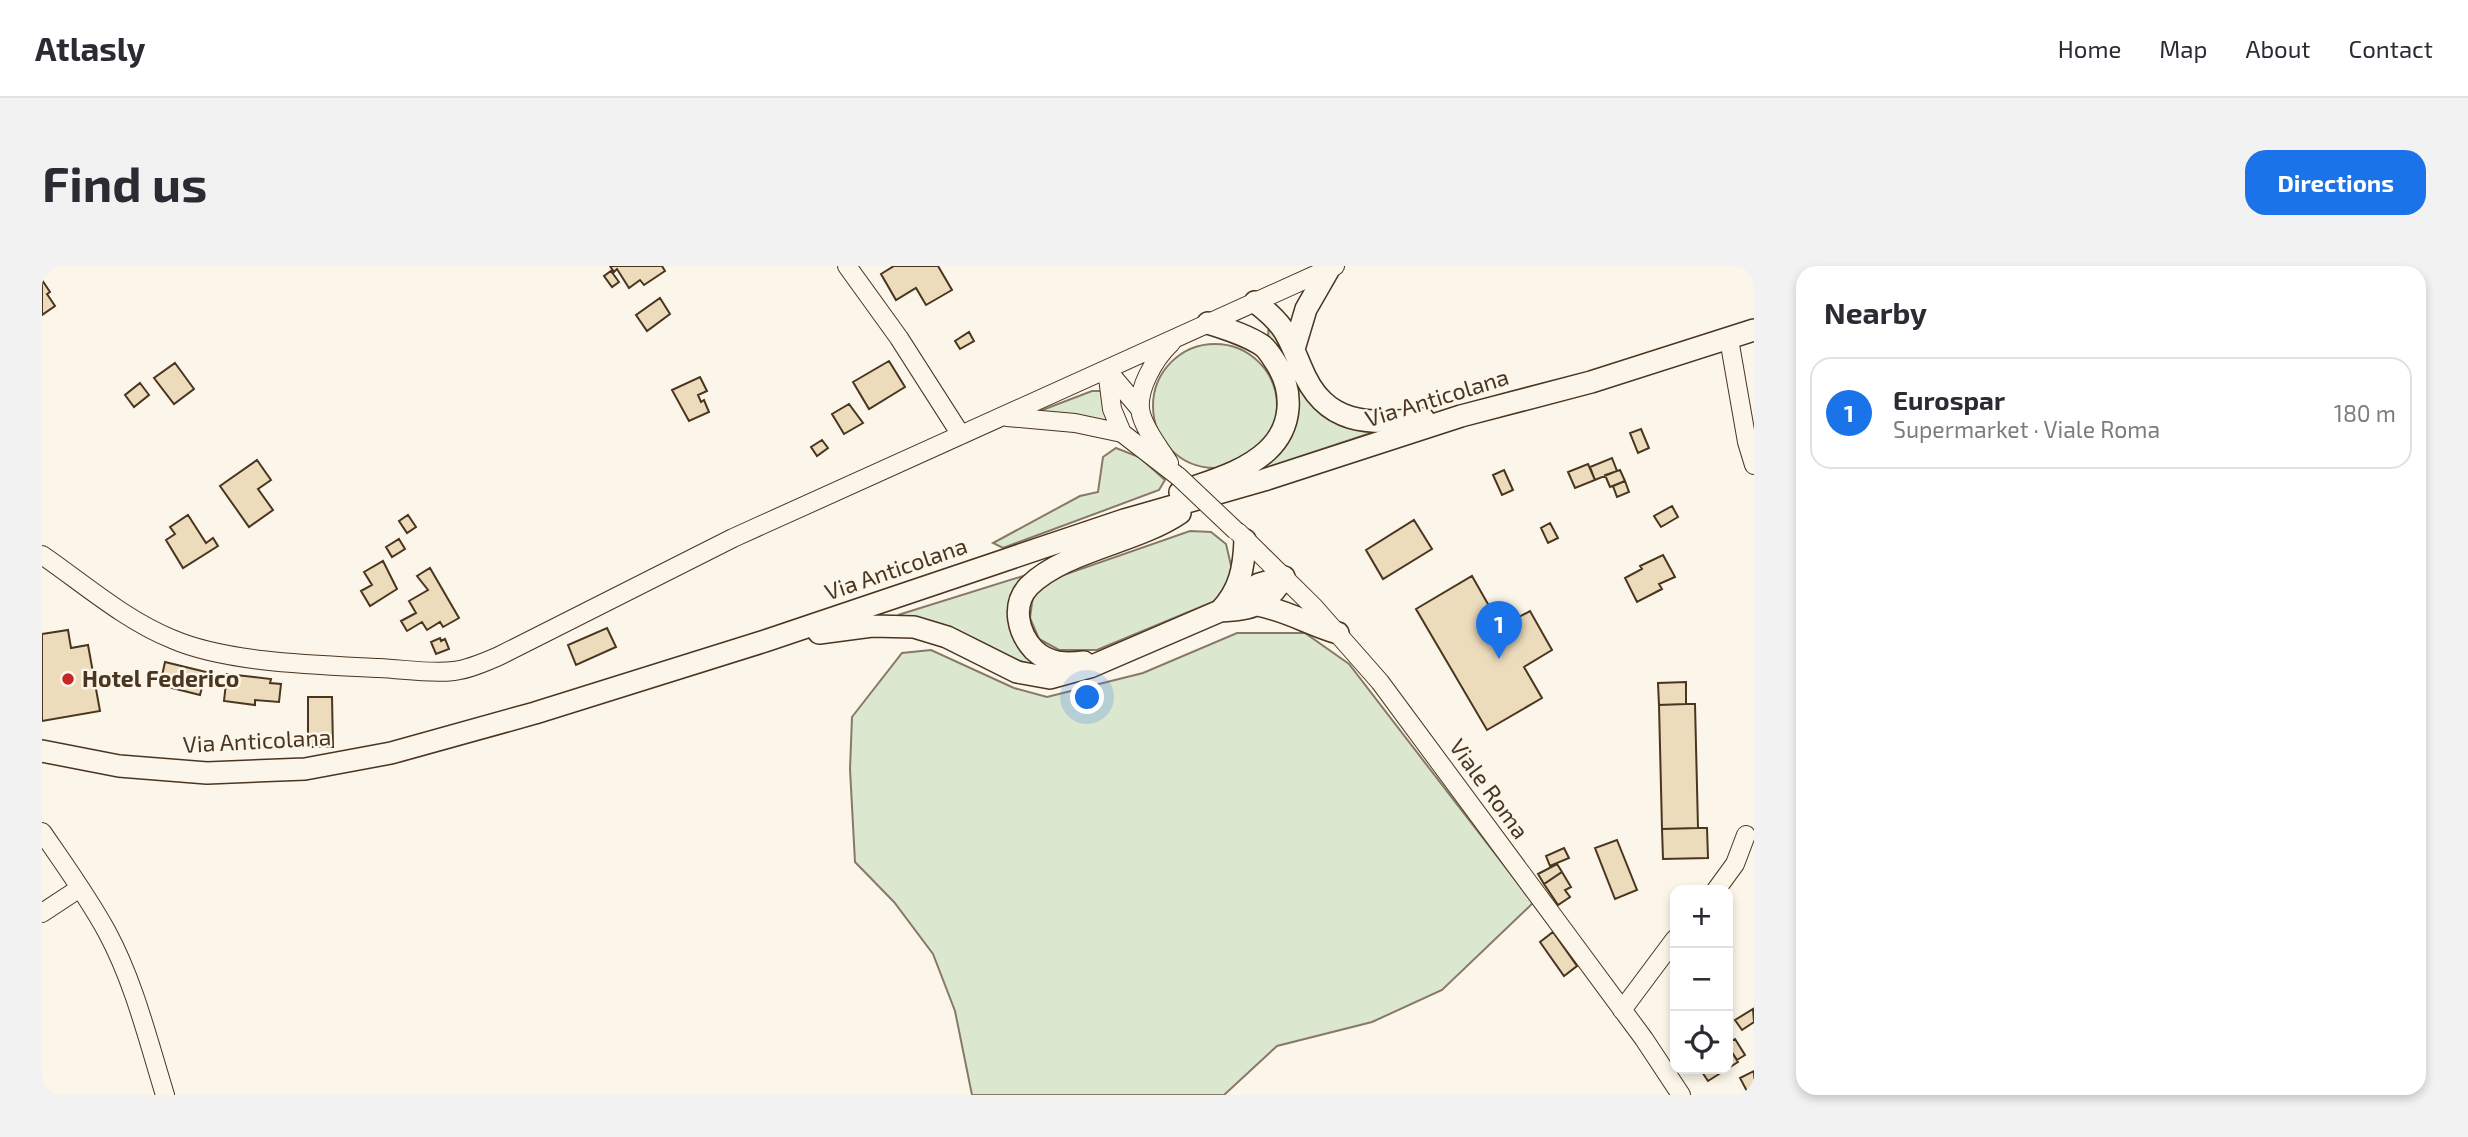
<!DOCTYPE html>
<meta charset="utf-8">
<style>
body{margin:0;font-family:"Exo 2",sans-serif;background:#f2f2f3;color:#2b2b33}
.controls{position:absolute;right:21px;bottom:21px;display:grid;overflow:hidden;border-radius:14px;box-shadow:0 4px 10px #0003}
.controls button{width:63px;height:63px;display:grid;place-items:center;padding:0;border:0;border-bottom:2px solid #e1e1e2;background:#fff;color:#2b2b33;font:35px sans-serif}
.you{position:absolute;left:1046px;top:432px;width:24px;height:24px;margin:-18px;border:5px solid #fff;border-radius:50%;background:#1a73e8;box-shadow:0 0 0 10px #1a73e833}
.badge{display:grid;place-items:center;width:46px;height:46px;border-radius:50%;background:#1a73e8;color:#fff;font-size:23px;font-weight:700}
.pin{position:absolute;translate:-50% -58px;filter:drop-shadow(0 2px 4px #0008)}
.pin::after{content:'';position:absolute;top:37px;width:24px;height:21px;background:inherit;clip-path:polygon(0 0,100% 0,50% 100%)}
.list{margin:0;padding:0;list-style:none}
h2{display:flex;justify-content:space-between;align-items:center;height:91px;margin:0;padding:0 28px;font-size:30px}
h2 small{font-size:23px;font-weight:400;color:#7c7c81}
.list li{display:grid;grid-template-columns:46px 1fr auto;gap:21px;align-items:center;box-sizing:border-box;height:112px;margin:0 14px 14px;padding:0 14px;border:2px solid #e1e1e2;border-radius:21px}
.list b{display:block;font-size:26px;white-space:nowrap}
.list p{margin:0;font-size:23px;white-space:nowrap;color:#7c7c81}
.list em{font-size:23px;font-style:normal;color:#7c7c81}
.icon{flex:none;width:38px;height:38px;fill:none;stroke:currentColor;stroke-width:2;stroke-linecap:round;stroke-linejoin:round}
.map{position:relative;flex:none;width:1712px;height:829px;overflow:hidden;border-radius:21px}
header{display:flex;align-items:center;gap:42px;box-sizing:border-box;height:98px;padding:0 35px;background:#fff;border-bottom:2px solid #e1e1e2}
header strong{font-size:33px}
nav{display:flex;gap:38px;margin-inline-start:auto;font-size:24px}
.intro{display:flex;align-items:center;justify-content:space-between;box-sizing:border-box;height:168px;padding:0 42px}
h1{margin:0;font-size:49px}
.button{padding:18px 32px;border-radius:21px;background:#1a73e8;color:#fff;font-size:24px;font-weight:700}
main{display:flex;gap:42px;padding:0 42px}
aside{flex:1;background:#fff;border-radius:21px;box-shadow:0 4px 10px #0003}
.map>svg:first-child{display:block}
</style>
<header>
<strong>Atlasly</strong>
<nav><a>Home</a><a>Map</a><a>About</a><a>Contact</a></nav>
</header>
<div class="intro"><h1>Find us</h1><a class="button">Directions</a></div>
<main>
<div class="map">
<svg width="1712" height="829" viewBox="0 0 1712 829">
<rect width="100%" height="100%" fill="#fbf6e9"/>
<path fill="#dce7d0" stroke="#887966" stroke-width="2" d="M1227 56 1257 111 1338 164 1217 204 1232 191 1245 175 1226 72Z
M1111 140a62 62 0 1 1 124 0a62 62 0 1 1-124 0Z
M1050 125H1064L1066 158 1016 147 995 146Z
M1074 182 1097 191 1123 214 1117 224 961 282 951 277 1038 230 1056 226 1061 191Z
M1148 265 1169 266 1184 278 1191 308 1185 330 1055 384H1017L997 373 988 352 991 329 1007 314Z
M997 305 977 322 997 400C948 391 906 356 856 349Z
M1195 367H1263L1307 398 1491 637 1400 724 1330 756 1235 780 1182 829H930L913 745 891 688 852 636 813 596 808 503 810 451 860 387 889 384 972 422 1005 431 1101 407Z"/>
<path fill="#ecdcbc" stroke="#4a3520" stroke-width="2" d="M568 0H620L623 5 602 19 598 14 587 22 575 3 572 6Z
M852 0H896L910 24 884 39 874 22 854 34 839 8Z
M569 5 577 16 570 21 562 10Z
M0 14 8 26 5 28 13 40 0 49Z
M618 32 628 48 605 65 594 49Z
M927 66 932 75 918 83 913 75Z
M847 95 863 121 827 143 811 116Z
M133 97 152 123 132 138 112 112Z
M658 111 665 125 656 129 659 136 662 134 667 146 647 155 630 124Z
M98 117 107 129 92 141 83 129Z
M807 138 821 157 802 168 790 148Z
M1599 163 1607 182 1596 187 1588 167Z
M780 174 786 182 775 190 769 181Z
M1570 192 1575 205 1553 214 1548 201Z
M215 194 229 214 216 223 231 244 207 261 178 220Z
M1546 198 1553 214 1533 222 1526 206Z
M1462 204 1471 224 1460 229 1451 209Z
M1578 204 1583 215 1568 221 1563 209Z
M1583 215 1587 226 1575 231 1571 220Z
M1630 240 1636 251 1619 261 1612 250Z
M146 249 164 277 171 272 176 280 141 302 124 274 133 268 128 261Z
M366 249 374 261 365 267 357 255Z
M1372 254 1390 283 1341 313 1324 284Z
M1508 257 1516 272 1506 277 1499 262Z
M357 273 363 283 350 291 344 281Z
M1621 289 1633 311 1617 318 1620 323 1595 336 1583 312 1600 303 1598 300Z
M341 295 355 323 328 340 319 325 330 319 322 306Z
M388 302 417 352 401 361 398 356 385 364 380 356 365 365 359 355 374 347 367 335 386 324 375 310Z
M1430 310 1459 361 1488 345 1510 384 1482 401 1500 432 1445 464 1374 343Z
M565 362 574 381 534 399 526 379Z
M26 364 29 382 46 379 58 445 0 455V368Z
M398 372 399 375 403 373 407 383 394 388 389 376Z
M123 396 164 406 158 429 118 419Z
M185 408 229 413 228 417 239 418 237 436 213 434V439L182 435Z
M1644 416V438L1617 439 1616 417Z
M266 431H290L291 481H266Z
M1644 438H1653L1656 562 1620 563 1617 439Z
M1656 562H1665L1666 592 1621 593 1620 563Z
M1575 574 1595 624 1573 633 1553 582Z
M1522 582 1527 592 1508 600 1504 590Z
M1515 598 1520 606 1502 618 1496 608Z
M1520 606 1529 621 1523 624 1528 631 1516 639 1502 618Z
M1511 666 1535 700 1522 710 1498 676Z
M1711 743 1712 756 1700 764 1693 754Z
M1693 773 1703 789 1695 794 1686 780V777Z
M1686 780 1696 796 1666 815 1658 803H1686Z
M1712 805V829H1707L1698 812Z"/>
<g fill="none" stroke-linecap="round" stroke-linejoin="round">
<defs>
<path id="minor" d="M805 0 857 72 919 169
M1687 73 1705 176 1712 199
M1065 104 1070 143 1080 167
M1065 104 1098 143
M965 151 1033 157 1080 167 1137 211
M1127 197C1117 181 1104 166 1099 148 1093 125 1113 92 1129 77
M1196 266 1272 341 1338 416 1602 773 1639 829
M0 289C42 318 83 354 130 373 185 397 276 399 337 402 361 403 387 408 412 405 428 403 443 396 457 390L691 272 1293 0
M0 566C22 598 46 631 65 666 92 716 106 774 123 829
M1674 624 1693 598 1704 569
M0 647 38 622
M1580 744 1633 673"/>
<path id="major" d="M1213 36C1243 59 1245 68 1259 101 1283 161 1326 158 1382 153
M1252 83 1264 43 1287 3
M1138 226C1168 215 1201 207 1225 185 1251 161 1252 125 1234 97 1230 91 1226 84 1221 80 1205 69 1184 63 1166 57
M1189 334 1217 318 1242 311
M1215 339C1244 344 1268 359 1296 367
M1178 345C1198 324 1202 302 1203 274
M777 367 830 360 872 361 905 371 975 406 1008 412 1048 401 1178 345C1211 343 1225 340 1242 311
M1042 396C1023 398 1007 398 992 384 976 367 969 339 987 320 1024 284 1094 277 1138 247
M0 485 77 500 165 507 263 503 349 487 493 447 723 375 1082 254 1222 214 1419 150 1549 116 1712 64"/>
</defs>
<use href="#minor" stroke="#4a3520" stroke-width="20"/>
<use href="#major" stroke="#4a3520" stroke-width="24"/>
<use href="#minor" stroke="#fbf6e9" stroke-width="18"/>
<use href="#major" stroke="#fbf6e9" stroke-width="21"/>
<defs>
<path id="minor-bridge" d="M1137 211 1194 265"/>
</defs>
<use href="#minor-bridge" stroke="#4a3520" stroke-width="20" stroke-linecap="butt"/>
<use href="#minor-bridge" stroke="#fbf6e9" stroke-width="18"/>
</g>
<circle fill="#c62828" stroke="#fbf6e9" stroke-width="2.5" cx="26" cy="413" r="7"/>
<g text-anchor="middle" stroke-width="5" stroke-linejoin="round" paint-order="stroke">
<g font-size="23" fill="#4a3520" stroke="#fbf6e9">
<text transform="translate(1395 132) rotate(-17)" y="8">Via Anticolana</text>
<text transform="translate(854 303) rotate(-19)" y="8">Via Anticolana</text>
<text transform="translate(215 475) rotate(-3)" y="8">Via Anticolana</text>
<text transform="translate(1447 523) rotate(54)" y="8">Viale Roma</text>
</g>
<g font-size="23" font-weight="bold" fill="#4a3520" stroke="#fbf6e9" text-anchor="start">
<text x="40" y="421">Hotel Federico</text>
</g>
</g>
</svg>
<div class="controls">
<button>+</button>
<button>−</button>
<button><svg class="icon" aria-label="locate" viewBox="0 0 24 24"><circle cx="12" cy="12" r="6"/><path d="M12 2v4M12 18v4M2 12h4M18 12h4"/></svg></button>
</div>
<div class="you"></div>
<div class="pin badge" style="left:1457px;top:393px">1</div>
</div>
<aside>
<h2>Nearby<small></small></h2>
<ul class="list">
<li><span class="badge">1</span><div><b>Eurospar</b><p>Supermarket · Viale Roma</p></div><em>180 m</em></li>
</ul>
</aside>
</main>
